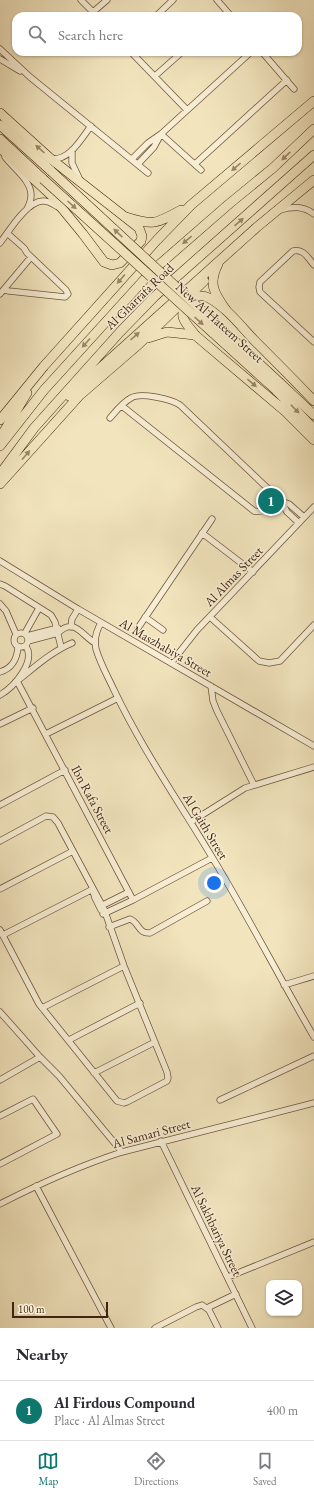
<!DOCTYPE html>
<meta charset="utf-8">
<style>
body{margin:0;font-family:"EB Garamond",serif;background:#f2f2f3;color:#2b2b33}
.controls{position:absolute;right:12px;bottom:12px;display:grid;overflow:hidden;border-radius:8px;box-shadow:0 1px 3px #0004}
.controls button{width:36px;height:36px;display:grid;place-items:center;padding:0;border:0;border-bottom:1px solid #e1e1e2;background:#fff;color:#2b2b33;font:20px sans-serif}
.scale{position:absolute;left:12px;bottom:10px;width:96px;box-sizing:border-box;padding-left:4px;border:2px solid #43250f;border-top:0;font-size:11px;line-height:14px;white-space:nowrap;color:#43250f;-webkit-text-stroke:3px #f7eed5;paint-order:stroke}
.you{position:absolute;left:214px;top:883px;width:14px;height:14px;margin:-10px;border:3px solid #fff;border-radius:50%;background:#1a73e8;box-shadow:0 0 0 6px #1a73e833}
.badge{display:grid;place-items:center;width:26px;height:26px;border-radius:50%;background:#0f766e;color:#fff;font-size:13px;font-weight:700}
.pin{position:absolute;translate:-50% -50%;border:2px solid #fff;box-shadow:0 1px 4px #0006}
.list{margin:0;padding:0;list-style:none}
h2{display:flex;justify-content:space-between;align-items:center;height:52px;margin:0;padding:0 16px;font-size:17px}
h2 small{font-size:13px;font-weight:400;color:#7c7c81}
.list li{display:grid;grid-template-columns:26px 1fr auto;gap:12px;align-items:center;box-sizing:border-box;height:60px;padding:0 16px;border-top:1px solid #e1e1e2}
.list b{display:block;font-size:15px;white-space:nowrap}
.list p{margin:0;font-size:13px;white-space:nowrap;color:#7c7c81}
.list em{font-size:13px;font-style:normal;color:#7c7c81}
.icon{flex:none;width:22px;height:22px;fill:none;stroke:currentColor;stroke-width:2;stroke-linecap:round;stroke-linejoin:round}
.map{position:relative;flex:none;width:314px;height:1328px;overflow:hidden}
.search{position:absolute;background:#fff;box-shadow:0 1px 3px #0004;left:12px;right:12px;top:12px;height:44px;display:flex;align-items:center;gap:10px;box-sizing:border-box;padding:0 14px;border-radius:12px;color:#7c7c81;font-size:15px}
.sheet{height:112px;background:#fff}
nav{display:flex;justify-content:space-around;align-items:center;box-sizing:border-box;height:56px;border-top:1px solid #e1e1e2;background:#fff;font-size:11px;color:#7c7c81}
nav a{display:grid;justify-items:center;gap:2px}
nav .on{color:#0f766e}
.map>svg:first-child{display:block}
</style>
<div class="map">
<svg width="314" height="1328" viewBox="0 0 314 1328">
<rect width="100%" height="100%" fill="#f2e5be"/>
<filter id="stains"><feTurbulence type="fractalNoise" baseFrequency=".005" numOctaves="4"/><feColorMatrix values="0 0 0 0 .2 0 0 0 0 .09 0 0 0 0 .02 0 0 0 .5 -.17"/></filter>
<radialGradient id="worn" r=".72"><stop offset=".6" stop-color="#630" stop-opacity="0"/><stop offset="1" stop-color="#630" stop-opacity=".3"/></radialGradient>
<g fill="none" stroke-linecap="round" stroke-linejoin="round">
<defs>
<path id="minor" d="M81 0 97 16
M217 0 231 16
M93 12 107 0
M156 16 173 0
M0 49 30 77 148 173
M131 52 187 110
M262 52 294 89
M0 59 20 71
M155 76 182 52
M161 134 201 170
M72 150V163L79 178
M5 157C13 168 32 181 31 196 31 201 29 205 27 209
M52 159C70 160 81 139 91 126
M132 159 148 143 161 134 251 52
M138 164 154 147 161 134
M195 164 287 80
M280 210C293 206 303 206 314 214
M0 243C9 231 27 201 43 201 49 201 53 204 58 207
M314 265C308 258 303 248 293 251L260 282 259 287 260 292 314 342
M4 290 9 291 65 297 68 294 66 290 27 253 24 248 7 233
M0 294 31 257
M122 406 254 511C265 514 270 504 276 497
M110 418C116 411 123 402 131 398 140 392 171 399 180 405L281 501 289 504 304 517
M281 501 287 512 299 523
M202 533 253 572
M0 561 78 609 314 746
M0 584 5 586 51 615 55 622 61 647
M0 604 6 611 16 634
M145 617 163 630
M210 617 259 661 269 663 280 661 314 625
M101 623C96 631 94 639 96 649 100 663 108 677 114 690 142 749 179 802 212 857 248 916 279 977 314 1037
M71 627 72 619 78 609
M138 628 212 519
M14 640a7 7 0 1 1 14 0a7 7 0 1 1-14 0Z
M25 633 39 608
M27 636 58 628
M28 641 58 633C75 617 81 635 95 643
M72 643C51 652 35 667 17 681L133 900
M171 663 197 630 314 507
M0 672C13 668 17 659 18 647
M211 686 213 701 217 711 254 785
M0 695C14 687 36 662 26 646
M0 724 33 708
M46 734 118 698
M0 805 65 770
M191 822 245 788 314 767
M0 841 46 816 53 817 58 823 104 909 124 966 167 1072 168 1078 167 1081 127 1102 124 1103 117 1101 39 1004 0 930
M0 889 73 851
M93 891 95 898 101 910
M101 906 129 892
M103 914 133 900 212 858
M109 927 130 919C139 922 138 934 150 933L207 901
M3 935 93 889
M284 985 314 976
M42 1008 124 966
M0 1012 40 1057 59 1076 122 1152
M69 1040 140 1003
M94 1073 155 1042
M0 1080 40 1057
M220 1100 314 1056
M0 1116 33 1099 57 1134 0 1164
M161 1141 252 1328
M36 1186 111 1328
M0 1204C39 1184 79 1166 122 1152L314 1103
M228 1277 314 1242
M207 1308 236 1294
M155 1328 196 1307 202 1305 209 1310 218 1328"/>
<path id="primary" d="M0 113 51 159 139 228 142 236 141 241 120 263 112 265 104 262 83 234 51 195 0 148
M0 125 51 171
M0 139 43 179
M280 383 314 415
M276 390 314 429
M314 401C294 380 274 360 254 340 240 325 227 308 209 298 197 291 181 303 183 317 185 324 191 329 195 335L286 412 314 440"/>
<path id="trunk" d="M126 217C153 226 156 224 181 210
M218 264C208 284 214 293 226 310
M148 338 167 332 195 335
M69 396 257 227 314 180
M0 420 44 366 157 240 191 205 314 101
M0 438 27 393
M0 446 44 390 152 271 229 204 273 168 314 129
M0 474 34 428 120 332 154 297 314 155
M0 484 80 395 139 344 204 281"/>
</defs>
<use href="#minor" stroke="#6f553b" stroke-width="7"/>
<use href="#primary" stroke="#43250f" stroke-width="10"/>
<use href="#trunk" stroke="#43250f" stroke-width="10"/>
<use href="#minor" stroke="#f7eed5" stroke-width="5.5"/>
<use href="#primary" stroke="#f2e5be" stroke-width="9"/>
<use href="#trunk" stroke="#f2e5be" stroke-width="9"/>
<defs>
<path id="primary-bridge" d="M51 171 280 383
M43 179 276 390"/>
</defs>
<use href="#primary-bridge" stroke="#43250f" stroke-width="10" stroke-linecap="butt"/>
<use href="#primary-bridge" stroke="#f2e5be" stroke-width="9"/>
</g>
<defs><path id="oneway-solid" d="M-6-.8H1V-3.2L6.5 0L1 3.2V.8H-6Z"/></defs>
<g fill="#9a8566">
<use href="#oneway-solid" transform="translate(40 149) rotate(-138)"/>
<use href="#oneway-solid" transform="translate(286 156) rotate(136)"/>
<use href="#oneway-solid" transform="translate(236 167) rotate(140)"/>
<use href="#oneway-solid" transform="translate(72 205) rotate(42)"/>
<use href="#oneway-solid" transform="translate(239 222) rotate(-41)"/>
<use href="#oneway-solid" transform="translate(118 233) rotate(-137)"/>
<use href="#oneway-solid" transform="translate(187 240) rotate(140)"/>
<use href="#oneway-solid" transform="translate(121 279) rotate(131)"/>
<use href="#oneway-solid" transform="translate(199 321) rotate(42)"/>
<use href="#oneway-solid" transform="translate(135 336) rotate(-42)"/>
<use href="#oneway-solid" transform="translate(86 343) rotate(132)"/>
<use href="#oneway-solid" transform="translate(252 383) rotate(40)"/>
<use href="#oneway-solid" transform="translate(295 409) rotate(45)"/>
<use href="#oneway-solid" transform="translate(26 455) rotate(-49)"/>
</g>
<g text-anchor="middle" stroke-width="3" stroke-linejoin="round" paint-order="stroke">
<g font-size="13" fill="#43250f" stroke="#f7eed5">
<text transform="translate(139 296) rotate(-44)" y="5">Al Gharrafa Road</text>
<text transform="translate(220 322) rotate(42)" y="5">New Al Hateem Street</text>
<text transform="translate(233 576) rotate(-46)" y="5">Al Almas Street</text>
<text transform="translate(166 647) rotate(30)" y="5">Al Maszhabiya Street</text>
<text transform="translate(93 799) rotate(62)" y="5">Ibn Rafa Street</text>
<text transform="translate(206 826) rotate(59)" y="5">Al Gaith Street</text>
<text transform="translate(151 1133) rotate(-15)" y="5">Al Samari Street</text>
<text transform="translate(217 1230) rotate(64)" y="5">Al Sakhbariya Street</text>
</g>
</g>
<rect width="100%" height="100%" filter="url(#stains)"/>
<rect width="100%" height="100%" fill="url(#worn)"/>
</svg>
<div class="controls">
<button><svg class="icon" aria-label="layers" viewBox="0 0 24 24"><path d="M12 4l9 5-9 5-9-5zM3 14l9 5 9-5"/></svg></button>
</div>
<div class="scale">100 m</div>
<div class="you"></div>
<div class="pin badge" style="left:271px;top:501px">1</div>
<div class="search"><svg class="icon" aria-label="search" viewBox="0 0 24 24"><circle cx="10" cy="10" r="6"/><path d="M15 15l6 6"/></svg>Search here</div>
</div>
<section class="sheet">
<h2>Nearby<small></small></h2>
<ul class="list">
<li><span class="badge">1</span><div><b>Al Firdous Compound</b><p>Place · Al Almas Street</p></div><em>400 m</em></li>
</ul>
</section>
<nav>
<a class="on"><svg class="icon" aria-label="map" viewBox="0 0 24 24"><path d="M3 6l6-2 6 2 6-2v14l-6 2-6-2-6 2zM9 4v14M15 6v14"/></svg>Map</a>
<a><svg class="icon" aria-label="directions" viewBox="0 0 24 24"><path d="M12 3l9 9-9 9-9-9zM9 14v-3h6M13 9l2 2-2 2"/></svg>Directions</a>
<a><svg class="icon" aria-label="saved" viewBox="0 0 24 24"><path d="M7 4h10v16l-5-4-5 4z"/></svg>Saved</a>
</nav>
